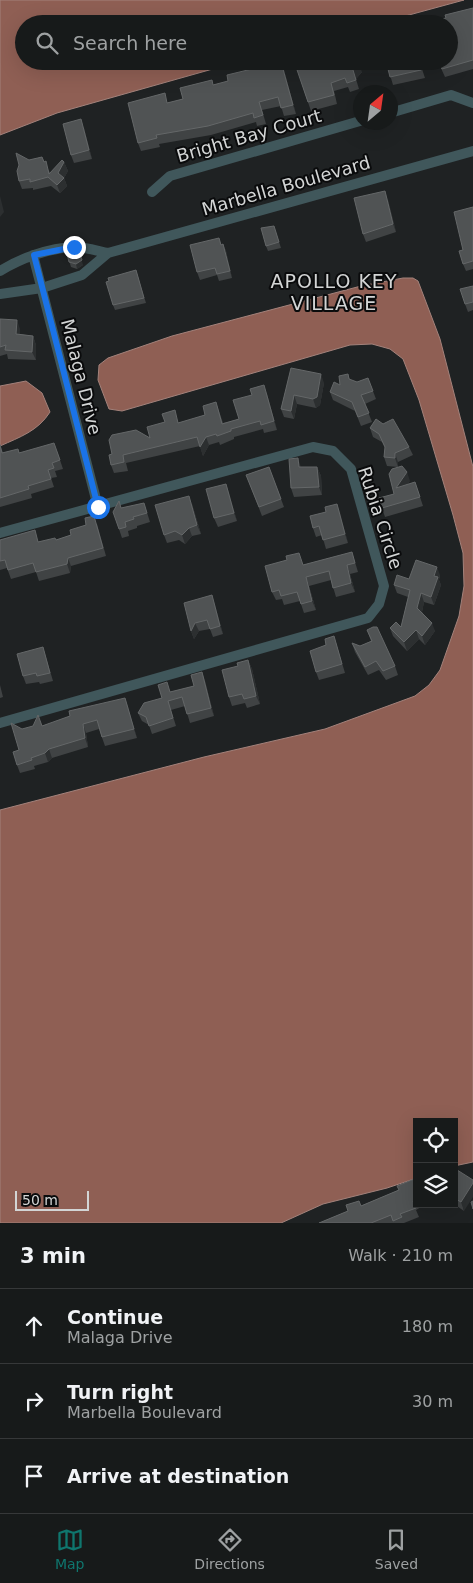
<!DOCTYPE html>
<meta charset="utf-8">
<style>
body{margin:0;font-family:"DejaVu Sans",sans-serif;background:#242727;color:#f1f3f6}
.controls{position:absolute;right:15px;bottom:15px;display:grid;overflow:hidden;border-radius:0px;box-shadow:0 5px 20px #0002}
.controls button{width:45px;height:45px;display:grid;place-items:center;padding:0;border:0;border-bottom:1px solid #363839;background:#171a1a;color:#f1f3f6;font:25px sans-serif}
.compass{position:absolute;left:353px;top:85px;width:45px;height:45px;border-radius:50%;background:#171a1a;box-shadow:0 5px 20px #0002;rotate:29deg}
.scale{position:absolute;left:15px;bottom:12px;width:74px;box-sizing:border-box;padding-left:5px;border:2px solid #d3d5d5;border-top:0;font-size:14px;line-height:18px;white-space:nowrap;color:#d3d5d5;-webkit-text-stroke:4px #0a0b0c;paint-order:stroke}
.stop{position:absolute;width:15px;height:15px;margin:-11px;border:4px solid #1a73e8;border-radius:50%;background:#fff}
.stop.end{background:#1a73e8;border-color:#fff;box-shadow:0 1px 5px #0008}
.list{margin:0;padding:0;list-style:none}
h2{display:flex;justify-content:space-between;align-items:center;height:65px;margin:0;padding:0 20px;font-size:21px}
h2 small{font-size:16px;font-weight:400;color:#9ea1a2}
.list li{display:grid;grid-template-columns:32px 1fr auto;gap:15px;align-items:center;box-sizing:border-box;height:75px;padding:0 20px;border-top:1px solid #363839}
.list b{display:block;font-size:19px;white-space:nowrap}
.list p{margin:0;font-size:16px;white-space:nowrap;color:#9ea1a2}
.list em{font-size:16px;font-style:normal;color:#9ea1a2}
.icon{flex:none;width:28px;height:28px;fill:none;stroke:currentColor;stroke-width:2;stroke-linecap:round;stroke-linejoin:round}
.map{position:relative;flex:none;width:473px;height:1223px;overflow:hidden}
.search{position:absolute;background:#171a1a;box-shadow:0 5px 20px #0002;left:15px;right:15px;top:15px;height:55px;display:flex;align-items:center;gap:12px;box-sizing:border-box;padding:0 18px;border-radius:28px;color:#9ea1a2;font-size:19px}
.sheet{height:290px;background:#171a1a}
nav{display:flex;justify-content:space-around;align-items:center;box-sizing:border-box;height:70px;border-top:1px solid #363839;background:#171a1a;font-size:14px;color:#9ea1a2}
nav a{display:grid;justify-items:center;gap:2px}
nav .on{color:#0f766e}
.map>svg:first-child{display:block}
</style>
<div class="map">
<svg width="473" height="1223" viewBox="0 0 473 1223">
<rect width="100%" height="100%" fill="#1f2223"/>
<path fill="#8f5f54" stroke="#a3827b" d="M0 0H464L376 24H24V61H241L57 113 0 135Z
M403 278H413L418 281 440 339 473 467V1162L454 1166V1122H417V1178L387 1188 323 1204 281 1223H0V810L204 757 325 729 415 696 429 685 440 670 459 616 464 586 463 553 453 515 419 400 403 359 390 349 372 344 350 345 122 411 109 409 98 380 99 365 108 358 172 336 361 286Z
M26 381 42 393 50 412C38 431 20 437 0 446V386Z"/>
<g fill="none" stroke-linecap="round" stroke-linejoin="round">
<path stroke="#40575b" stroke-width="10" d="M390 113 451 95 473 103
M152 192 170 176 360 121
M33 255 98 507
M0 271C21 258 49 248 74 247 85 247 98 251 108 253
M0 294 42 288 82 275 108 253 473 151
M0 533 313 447 333 451 351 469 384 586 379 604 368 618 0 723"/>
</g>
<path fill="#404344" d="M473 8V69L445 77 440 66 433 63 421 66 425 78 393 85 386 61H449L446 18Z
M294 61 362 72 356 79 359 89 350 92 348 87 334 91 337 104 311 111Z
M284 70 296 114 284 116 281 106 262 110 266 124 257 126 256 122 211 135 159 144 160 147 141 151 138 143 168 103 183 99 214 85Z
M84 128 92 159 74 163 71 155Z
M42 157 50 173 64 162 68 171 64 178 67 186 60 193 51 186 33 190V188L22 189 19 181 29 160Z
M388 200 396 232 366 242 363 234Z
M473 207V269L466 271 463 264V250Z
M274 226 281 248 268 251 266 246Z
M223 244 226 251 232 278 219 281 217 275 200 280 197 272 221 245Z
M67 254 83 265 77 269 71 267Z
M136 270 146 303 115 310 113 305Z
M473 286V310L468 312 465 304Z
M0 319 20 329V334L33 336 36 345V360L8 359 7 354 0 356Z
M291 368 324 383 320 405 316 408 297 404 294 419 284 417 281 409Z
M348 374 350 380 357 382 368 378 376 399 365 404 372 422 361 426 355 411 333 400 330 392 340 385Z
M267 394 277 430 264 433 263 429 234 437V439L220 445 219 442 209 445 203 456 200 446 126 463 128 471 114 473 111 465 112 454 150 438 179 423 205 415 216 402 223 423 239 419Z
M370 428 409 447 413 455 398 462V467L387 466 384 457 385 448 382 442 373 437Z
M0 444 3 453 57 451 63 469 55 471 57 477 51 478 54 487 31 494 32 498 0 507Z
M269 467 284 507 262 516 246 475Z
M302 467H317L321 476 322 495 294 497 291 488Z
M410 481 407 485 415 482 423 506 385 517 382 508 394 494Z
M226 484 237 521 218 527 214 518Z
M144 503 150 522 137 526V528L128 531 129 536 122 538 119 529 122 508Z
M192 504 201 534 192 536 185 544 179 540 167 543 164 535Z
M337 504 348 543 326 549 322 535 316 537 313 528 326 512Z
M97 524 106 556 71 566 70 573 39 581 36 572 11 579 7 568 0 570V540L39 542 56 540 71 535Z
M352 552 358 572 350 574 355 592 336 597 331 580 309 586 316 610 304 613 300 601 284 605 282 599 276 600 272 592 303 565Z
M440 575 439 580 441 585 434 605 424 602 422 612 435 631 425 645 419 639 407 651 393 636 390 628 401 627 408 597 397 593 394 585 409 579Z
M212 595 223 634 213 637 210 629 199 631 194 639 191 631Z
M367 630 395 666 398 675 386 680 379 670 368 675 355 652 352 643 360 646 371 641Z
M334 636 345 673 319 680 316 672 326 645Z
M43 647 53 681 40 684 39 682 26 684 23 676Z
M248 660 252 669 260 704 247 708 245 703 232 706 229 697 238 666Z
M202 672 205 681 214 716 190 723 185 706 171 710 176 726 152 734 149 725 142 721 138 713 171 692 194 686Z
M0 685 3 697 0 698Z
M125 698 137 738 105 746 99 729 86 733 88 747 52 758 48 762 34 766 35 769 20 773 17 765 22 729 42 726Z
M454 1168 464 1211 454 1204Z
M417 1178V1204H426L416 1210 419 1217 404 1223H319L399 1190Z"/>
<path fill="#2c2f30" d="M358 61 362 72 356 79 359 89 353 70Z
M281 62 284 70 296 114 293 105Z
M81 119 84 128 92 159 89 150Z
M64 162 68 171 64 178 67 186 60 193 57 185 58 173Z
M385 191 388 200 396 232 393 224Z
M0 196 4 212 0 217Z
M223 244 226 251 232 278 230 271Z
M79 250 83 265 77 269 76 264Z
M17 320 20 329V342L16 334Z
M33 336 36 345V360L32 352Z
M321 374 324 383 320 405 316 408 313 399Z
M264 385 267 394 277 430 274 421Z
M294 395 297 404 294 419 291 411Z
M206 437 209 445 203 456 200 447Z
M395 453 398 462V467L395 458Z
M298 458 301 467 302 476 299 467Z
M317 467 321 476 322 495 319 487Z
M407 472 410 481 399 497 396 488Z
M226 484 229 492 237 521 234 513Z
M189 496 192 504 201 534 197 525Z
M337 504 340 512 348 543 345 534Z
M189 528 192 536 185 544 182 535Z
M68 558 71 566 70 573 67 564Z
M347 565 350 574 355 592 351 583Z
M437 567 440 575 439 580 441 585 434 605 431 597 434 576Z
M306 577 309 586 316 610 312 601Z
M421 593 424 602 421 617 417 608Z
M212 595 215 604 223 634 220 626Z
M195 623 199 631 194 639 191 631Z
M432 623 435 631 425 645 422 636Z
M416 630 419 639 407 651 404 642Z
M248 660 252 669 260 704 256 696Z
M202 672 205 681 214 716 211 708Z
M125 698 128 706 137 738 134 729Z
M83 724 86 733 88 747 85 738Z
M49 749 52 758 48 762 45 753Z
M473 1183V1197L464 1211 461 1202Z"/>
<path fill="#505354" stroke="#646768" d="M473 8V60L442 69 438 61H449V24H422L446 18 445 15Z
M294 61H358L359 64 353 70 356 80 347 83 345 78 331 83 334 95 308 102Z
M386 61H419L421 70 390 77Z
M281 62 293 105 281 108 278 97 259 102 263 115 254 118 253 113 208 126 156 135 157 138 138 143 128 103 165 93 167 103 183 99 180 88 212 80 213 85 228 81 227 75Z
M81 119 89 150 71 155 63 124Z
M16 153 29 160 42 157 44 162 46 161 49 174 62 160 64 162 58 173 64 178 57 185 48 177 30 182V179L19 181 17 171 19 165Z
M385 191 393 224 363 234 354 198Z
M473 207V261L463 264 459 251 463 250 454 212Z
M274 226 279 242 266 246 261 228Z
M219 238 221 245 223 244 230 271 217 274 215 268 197 272 190 245Z
M71 249 79 250 82 260 76 264 69 262 67 254Z
M136 270 144 298 113 305 106 282 109 281 108 278Z
M473 286V302L465 304 460 289Z
M0 319 17 320 16 334 33 336 32 352 5 350 6 345 0 347Z
M291 368 321 374 317 397 313 399 294 395 291 411 281 409Z
M348 374 349 379 357 382 368 378 373 391 361 395 369 413 358 417 352 402 330 392 334 382 340 385 339 376Z
M264 385 274 421 261 425 260 421 231 429V431L217 436 216 434 206 437 200 447 197 437 123 455 124 462 111 465 109 455 112 454 109 440 112 435 136 430 150 438 147 427 165 422 162 414 175 410 178 423 205 415 203 406 216 402 222 424 239 419 233 400 252 395 250 389Z
M376 419 383 424 393 419 409 447 395 453V458L384 457 385 447 379 434 370 428Z
M54 443 60 460 52 463 54 468 48 470 51 479 28 486 29 489 0 498V445L2 453 18 449 19 453Z
M298 458 299 467H317L319 487 291 488 289 459Z
M402 466 407 472 396 488 415 482 420 497 382 508 379 498 394 494 389 474 392 469Z
M269 467 281 499 259 507 246 475Z
M226 484 234 513 214 518 206 489Z
M189 496 197 525 189 528 182 535 175 531 164 535 155 505Z
M119 501 121 508 144 503 147 513 133 517 134 519 125 522 126 527 119 529 113 512Z
M337 504 345 534 323 540 319 526 313 528 310 516 326 512 325 507Z
M94 516 103 548 68 558 67 564 36 572 33 563 8 570 5 560 0 561V540L35 530 38 542 55 538 56 540 71 535 70 530 86 525 85 518Z
M352 552 355 563 347 565 351 583 333 588 329 571 306 577 312 601 301 604 297 592 281 596 279 590 272 592 265 566 287 560 286 556 299 553 303 565Z
M416 560 437 567 434 576 438 577 431 597 421 593 417 608 432 623 422 636 416 630 404 642 390 628 396 622 401 627 410 590 394 585 397 575 409 579Z
M212 595 220 626 210 629 207 620 195 623 191 631 184 603Z
M373 627H377L395 666 383 671 376 661 365 667 352 643 360 646 372 641 367 630Z
M334 636 342 664 316 672 310 651 326 645 325 639Z
M43 647 50 673 37 676 36 673 23 676 17 654Z
M248 660 256 696 244 699 242 694 229 697 222 670 238 666 237 663Z
M202 672 211 708 187 714 182 697 168 701 173 718 149 726 146 717 138 713 144 703 162 698 158 685 167 682 170 692 194 686 191 675Z
M125 698 134 729 102 737 97 720 83 724 85 738 49 749 45 753 31 758 32 760 17 765 13 752 19 750 11 723 22 729 33 726 38 715 42 726 70 716 69 711Z
M454 1168 473 1180V1183L461 1202 454 1198Z
M417 1178V1199L413 1201 416 1208 400 1214 402 1217 393 1221 391 1215 371 1223H319L348 1211 346 1205 359 1201 361 1206 399 1190 397 1186Z
M473 1201V1209L471 1202Z"/>
<g fill="none" stroke-linecap="round" stroke-linejoin="round">
<path stroke="#1a73e8" stroke-width="6" d="M74 247 34 255 98 507"/>
</g>
<g text-anchor="middle" stroke-width="4" stroke-linejoin="round" paint-order="stroke">
<g font-size="18" fill="#d3d5d5" stroke="#0a0b0c">
<text transform="translate(249 136) rotate(-16)" y="6">Bright Bay Court</text>
<text transform="translate(286 186) rotate(-16)" y="6">Marbella Boulevard</text>
<text transform="translate(81 377) rotate(76)" y="6">Malaga Drive</text>
<text transform="translate(380 518) rotate(72)" y="6">Rubia Circle</text>
</g>
<g font-size="19" letter-spacing="1" fill="#d3d5d5" stroke="#0a0b0c">
<text x="334" y="288">APOLLO KEY<tspan x="334" dy="22">VILLAGE</tspan></text>
</g>
</g>
</svg>
<div class="controls">
<button><svg class="icon" aria-label="locate" viewBox="0 0 24 24"><circle cx="12" cy="12" r="6"/><path d="M12 2v4M12 18v4M2 12h4M18 12h4"/></svg></button>
<button><svg class="icon" aria-label="layers" viewBox="0 0 24 24"><path d="M12 4l9 5-9 5-9-5zM3 14l9 5 9-5"/></svg></button>
</div>
<svg class="compass" viewBox="-18 -18 36 36"><path d="M0-13l5 13h-10z" fill="#e53935"/><path d="M0 13l5-13h-10z" fill="#9ea1a2"/></svg>
<div class="scale">50 m</div>
<div class="stop" style="left:98px;top:507px"></div>
<div class="stop end" style="left:74px;top:247px"></div>
<div class="search"><svg class="icon" aria-label="search" viewBox="0 0 24 24"><circle cx="10" cy="10" r="6"/><path d="M15 15l6 6"/></svg>Search here</div>
</div>
<section class="sheet">
<h2>3 min<small>Walk · 210 m</small></h2>
<ul class="list">
<li><svg class="icon" aria-label="ahead" viewBox="0 0 24 24"><path d="M12 20V5M6 11l6-6 6 6"/></svg><div><b>Continue</b><p>Malaga Drive</p></div><em>180 m</em></li>
<li><svg class="icon" aria-label="right" viewBox="0 0 24 24"><path d="M7 20v-9h11M14 6l5 5-5 5"/></svg><div><b>Turn right</b><p>Marbella Boulevard</p></div><em>30 m</em></li>
<li><svg class="icon" aria-label="arrive" viewBox="0 0 24 24"><path d="M6 21V4h12l-3 4 3 4H6"/></svg><div><b>Arrive at destination</b></div></li>
</ul>
</section>
<nav>
<a class="on"><svg class="icon" aria-label="map" viewBox="0 0 24 24"><path d="M3 6l6-2 6 2 6-2v14l-6 2-6-2-6 2zM9 4v14M15 6v14"/></svg>Map</a>
<a><svg class="icon" aria-label="directions" viewBox="0 0 24 24"><path d="M12 3l9 9-9 9-9-9zM9 14v-3h6M13 9l2 2-2 2"/></svg>Directions</a>
<a><svg class="icon" aria-label="saved" viewBox="0 0 24 24"><path d="M7 4h10v16l-5-4-5 4z"/></svg>Saved</a>
</nav>
